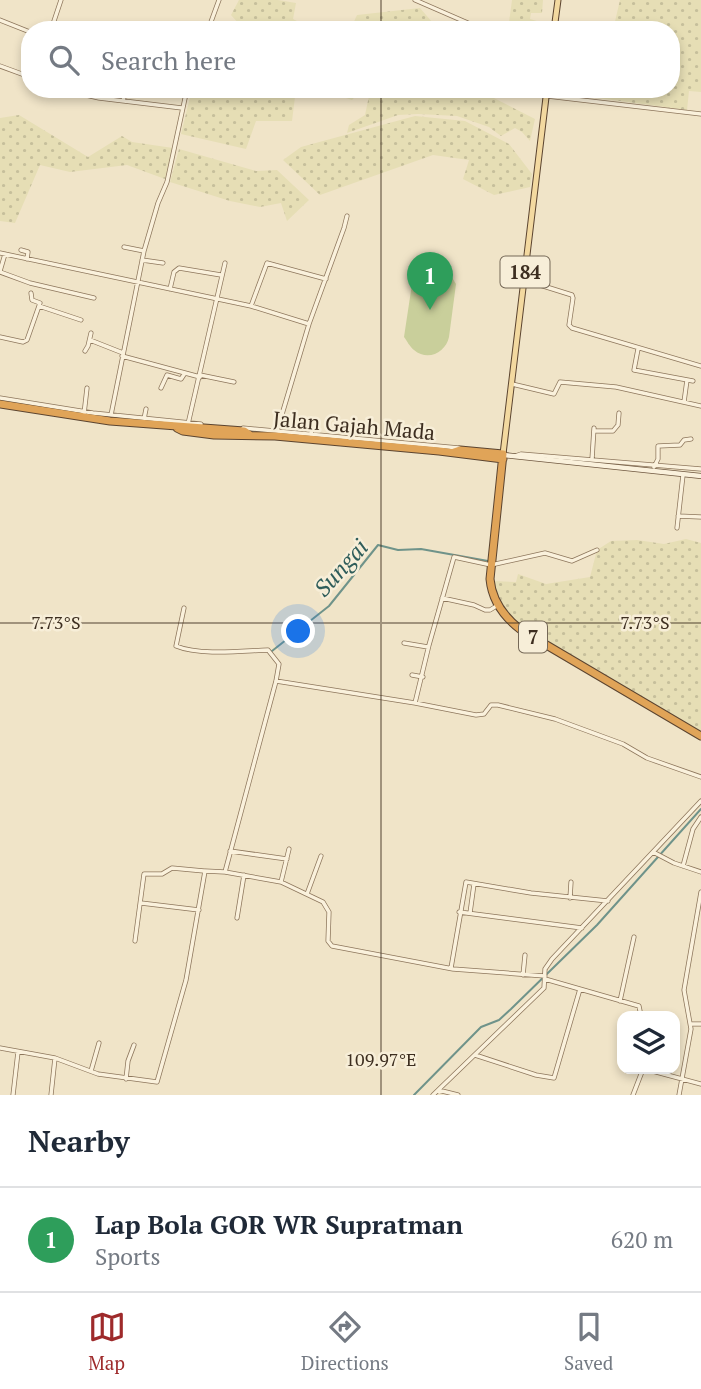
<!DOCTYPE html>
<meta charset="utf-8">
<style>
body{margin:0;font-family:"PT Serif",serif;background:#f6f6f7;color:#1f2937}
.controls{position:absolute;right:21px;bottom:21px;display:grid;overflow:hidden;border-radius:14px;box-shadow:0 4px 10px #0003}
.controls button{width:63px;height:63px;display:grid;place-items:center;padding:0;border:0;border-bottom:2px solid #e0e1e3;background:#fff;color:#1f2937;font:35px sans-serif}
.you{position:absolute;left:299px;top:632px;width:24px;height:24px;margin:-18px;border:5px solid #fff;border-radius:50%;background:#1a73e8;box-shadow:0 0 0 10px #1a73e833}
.badge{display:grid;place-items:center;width:46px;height:46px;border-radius:50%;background:#9e2a2b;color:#fff;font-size:23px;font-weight:700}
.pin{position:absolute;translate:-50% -58px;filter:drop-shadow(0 2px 4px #0008)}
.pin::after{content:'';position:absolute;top:37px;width:24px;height:21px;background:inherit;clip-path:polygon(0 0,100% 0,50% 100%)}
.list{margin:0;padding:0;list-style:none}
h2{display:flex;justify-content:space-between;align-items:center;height:91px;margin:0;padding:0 28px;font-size:30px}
h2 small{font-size:23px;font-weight:400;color:#747a83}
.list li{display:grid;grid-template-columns:46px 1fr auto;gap:21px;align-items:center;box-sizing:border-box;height:105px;padding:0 28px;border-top:2px solid #e0e1e3}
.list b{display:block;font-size:26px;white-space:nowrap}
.list p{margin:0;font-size:23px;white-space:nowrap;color:#747a83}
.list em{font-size:23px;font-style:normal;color:#747a83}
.icon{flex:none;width:38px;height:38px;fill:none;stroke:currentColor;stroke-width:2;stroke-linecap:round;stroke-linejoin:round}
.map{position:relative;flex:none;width:701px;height:1095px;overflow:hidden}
.search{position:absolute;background:#fff;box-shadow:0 4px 10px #0003;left:21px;right:21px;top:21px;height:77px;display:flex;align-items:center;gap:18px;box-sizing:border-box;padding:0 24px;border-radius:28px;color:#747a83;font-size:26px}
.sheet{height:196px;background:#fff}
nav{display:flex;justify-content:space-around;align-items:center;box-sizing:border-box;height:98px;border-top:2px solid #e0e1e3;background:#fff;font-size:19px;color:#747a83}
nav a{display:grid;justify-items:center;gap:4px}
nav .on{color:#9e2a2b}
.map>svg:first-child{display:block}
</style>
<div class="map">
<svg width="701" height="1095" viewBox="0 0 701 1095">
<defs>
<pattern id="farmland-dots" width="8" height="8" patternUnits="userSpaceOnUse" patternTransform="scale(1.75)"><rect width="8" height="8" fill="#e6deb5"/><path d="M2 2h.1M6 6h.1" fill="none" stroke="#c6bf9b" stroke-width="1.8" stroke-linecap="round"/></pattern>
</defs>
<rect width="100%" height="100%" fill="#f0e4c8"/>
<path fill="url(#farmland-dots)" d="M239 0H278L296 3 293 19 303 24 300 30H222L235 28 239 24 231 15Z
M512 0H543L542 13H531L530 19 547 24V30H508Z
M620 0H701V92L689 91 687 110 553 92 554 89H671V30H613Z
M420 8 439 30H339L351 28 357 15Z
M192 89H296L292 121H256L246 149 181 134Z
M319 89H488L494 98 535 119 530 141 522 132 515 128 501 136 489 127 457 116 418 114 398 115 347 133 349 125 365 115 369 96 362 89 352 100Z
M19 115 88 157 122 136 132 142 173 148 165 179 127 165 70 172 40 165 15 223 0 221V118Z
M415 116 465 121 509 144 532 174 530 187 494 195 463 179 469 160 433 155 320 195 283 160 301 147Z
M179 149 256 171 277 170 309 200 287 221 281 203 260 207 230 201 170 182Z
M686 539 701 543V731L514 621 496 594 493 581 516 582 518 574 546 584 590 577 597 550 611 541 637 540 664 544Z"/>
<path fill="#c9cf9b" d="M438 266 448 271 456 284 449 337C446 352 428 362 414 350 410 347 407 341 404 337L412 284C414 272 425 265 438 266Z"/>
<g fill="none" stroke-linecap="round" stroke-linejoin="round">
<path stroke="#6f938a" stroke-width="2" d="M272 651 329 606 378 545 398 550 421 549 488 561
M414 1095 481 1027 499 1020 511 1009 597 925 701 809"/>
<defs>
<path id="street" d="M415 0 484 30
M0 20 30 32
M51 30 61 0
M208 30 219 0
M0 66 30 77
M59 89 99 98 182 108
M547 96 701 114
M123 101 126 89
M124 247 144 251
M21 250 28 252 27 259
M0 253 251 306 309 324
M142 260 163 263
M0 271 5 254
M0 272 30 283 94 298
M524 280 572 295 573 298 569 325 572 328 701 366
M170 289 174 272 179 268 221 275
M39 306 81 320
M251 306 267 263 326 279
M0 337 23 342 27 340 40 303 32 300 31 293
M90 340 123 353
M638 349 634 370 693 381
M85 351 88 346 91 333
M122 356 200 377
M200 375 234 382
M512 384 554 394 560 382 616 387 701 406
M161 388 167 375 181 379 185 373
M0 398 93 413 201 424
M684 402 687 380
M84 414 87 388
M111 415 144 251 158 203 167 182 187 89
M144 419 146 409
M188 424 225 263
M243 428 459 448
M277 431 309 324 344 228 347 216
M594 431H613L618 425 619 413
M311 434 313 422
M515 456 521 454 701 469
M592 459 594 428
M654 467 658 459V446L680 445 684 440 691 439
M678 516 701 517
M677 528 683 475
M442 598 474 605 485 610H490L498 605
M184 608 176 646C200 656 242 651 268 650L279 664 276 681 225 872
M404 643 428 647
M412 675 423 677
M276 681 415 703 476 715 484 714 491 705H498L555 719 623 744 647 758 701 777
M415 703 429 645 454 557 491 565 545 553 572 561 597 550
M230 851 287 859
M653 852 674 863 701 872
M683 866 693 829 701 817
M281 882 289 849
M307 894 321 856
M570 898 571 882
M141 903 199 910
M459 912 582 928
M470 913 474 884
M237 918 244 875
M135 941 144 874H162L172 868 204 871
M451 968 466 882 531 893 608 901
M523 975 525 955
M545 979 639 1006 641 1016
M620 1001 634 937
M691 1024H701
M0 1048 55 1058 98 1074 157 1082 186 980 205 871 225 872 281 882 323 902 329 912 328 941 332 946 453 969 545 976
M475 1055 536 1075 554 1078 580 989
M645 1069 701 1084
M91 1071 99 1043
M126 1079 128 1061 134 1045
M438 1090 458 1095
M13 1095 18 1052
M51 1095 55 1058
M433 1095 544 988 545 969 552 959 701 801
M633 1095 643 1069
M679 1095 691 1029 684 990 701 892"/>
<path id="secondary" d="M504 455 701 476"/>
<path id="primary" d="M554 30 558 0
M503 454 547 89"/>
<path id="highway" d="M0 404 110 421 244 431 250 435
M177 428 183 431 214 435 275 436 439 451 503 459
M454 452 460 450 503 454 490 579C492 601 504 617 521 630L701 736"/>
</defs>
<use href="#street" stroke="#8d765c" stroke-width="5"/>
<use href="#secondary" stroke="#6f573f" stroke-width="6"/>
<use href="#primary" stroke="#5b4430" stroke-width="7"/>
<use href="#highway" stroke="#5b4430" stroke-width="9"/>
<use href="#street" stroke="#faf1dc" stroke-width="3.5"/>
<use href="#secondary" stroke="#faf1dc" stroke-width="4.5"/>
<use href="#primary" stroke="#f3d9a0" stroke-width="5"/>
<use href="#highway" stroke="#e0a458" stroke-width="7"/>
</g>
<path fill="none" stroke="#3d2e20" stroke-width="2" stroke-opacity="0.45" d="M381 0V30M381 89V1095M0 623H701"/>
<g text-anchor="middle" stroke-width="5" stroke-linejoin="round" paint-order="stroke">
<g fill="#f7eed8" stroke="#756857" stroke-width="2">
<rect x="500.5" y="256.5" width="49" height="31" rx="5"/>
<rect x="519" y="621.5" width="28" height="31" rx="5"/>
</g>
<g font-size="19" font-weight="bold" fill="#3d2e20">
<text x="525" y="279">184</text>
<text x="533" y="644">7</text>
</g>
<g font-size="21" fill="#3d2e20" stroke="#f7eed8">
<text transform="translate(354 426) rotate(5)" y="7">Jalan Gajah Mada</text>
</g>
<g font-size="23" font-style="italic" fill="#2f5d5a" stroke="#f7eed8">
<text transform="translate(341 568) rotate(-48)" y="8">Sungai</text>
</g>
</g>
<g font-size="18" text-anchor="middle" fill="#3d2e20" stroke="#f7eed8" stroke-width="5" stroke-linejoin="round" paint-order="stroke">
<text x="56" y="629">7.73°S</text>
<text x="645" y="629">7.73°S</text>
<text x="381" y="1066">109.97°E</text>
</g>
</svg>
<div class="controls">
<button><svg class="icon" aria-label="layers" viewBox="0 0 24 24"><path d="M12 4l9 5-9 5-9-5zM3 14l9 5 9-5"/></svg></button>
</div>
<div class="you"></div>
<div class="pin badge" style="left:430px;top:310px;background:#2e9e5b">1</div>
<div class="search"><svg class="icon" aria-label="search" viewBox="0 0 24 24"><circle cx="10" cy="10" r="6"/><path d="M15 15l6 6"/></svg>Search here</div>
</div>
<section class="sheet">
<h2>Nearby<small></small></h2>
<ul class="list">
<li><span class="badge" style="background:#2e9e5b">1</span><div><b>Lap Bola GOR WR Supratman</b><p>Sports</p></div><em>620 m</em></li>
</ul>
</section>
<nav>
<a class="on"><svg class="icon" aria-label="map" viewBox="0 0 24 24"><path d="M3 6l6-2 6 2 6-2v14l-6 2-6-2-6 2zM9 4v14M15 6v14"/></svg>Map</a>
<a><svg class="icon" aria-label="directions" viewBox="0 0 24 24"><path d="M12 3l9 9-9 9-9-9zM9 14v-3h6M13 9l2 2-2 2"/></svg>Directions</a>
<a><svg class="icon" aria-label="saved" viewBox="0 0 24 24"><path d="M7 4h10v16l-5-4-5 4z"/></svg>Saved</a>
</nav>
